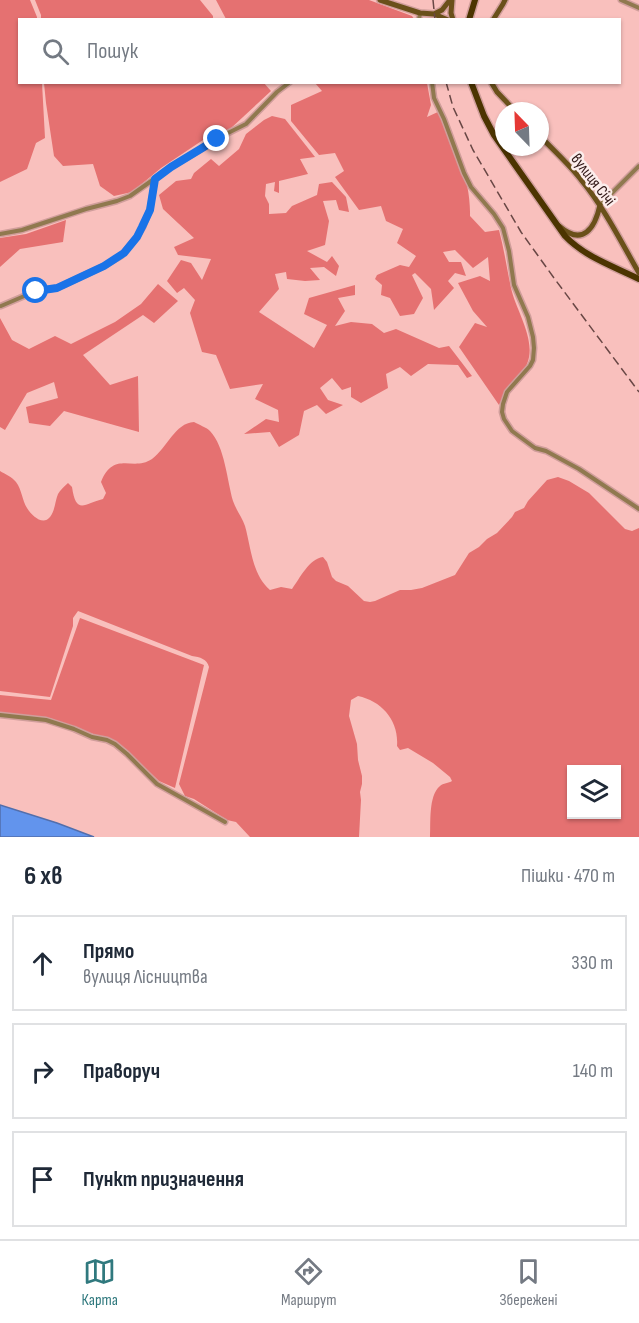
<!DOCTYPE html>
<html lang="uk">
<meta charset="utf-8">
<style>
body{margin:0;font-family:"Sofia Sans Condensed",sans-serif;background:#f2f2f3;color:#1f2937}
.controls{position:absolute;right:18px;bottom:18px;display:grid;overflow:hidden;border-radius:0px;box-shadow:0 2px 4px #0004}
.controls button{width:54px;height:54px;display:grid;place-items:center;padding:0;border:0;border-bottom:2px solid #e0e1e3;background:#fff;color:#1f2937;font:30px sans-serif}
.compass{position:absolute;left:495px;top:102px;width:54px;height:54px;border-radius:50%;background:#fff;box-shadow:0 2px 4px #0004;rotate:337deg}
.stop{position:absolute;width:18px;height:18px;margin:-14px;border:4px solid #1a73e8;border-radius:50%;background:#fff}
.stop.end{background:#1a73e8;border-color:#fff;box-shadow:0 2px 6px #0008}
.list{margin:0;padding:0;list-style:none}
h2{display:flex;justify-content:space-between;align-items:center;height:78px;margin:0;padding:0 24px;font-size:26px}
h2 small{font-size:20px;font-weight:400;color:#747a83}
.list li{display:grid;grid-template-columns:39px 1fr auto;gap:18px;align-items:center;box-sizing:border-box;height:96px;margin:0 12px 12px;padding:0 12px;border:2px solid #e0e1e3;border-radius:0px}
.list b{display:block;font-size:22px;white-space:nowrap}
.list p{margin:0;font-size:20px;white-space:nowrap;color:#747a83}
.list em{font-size:20px;font-style:normal;color:#747a83}
.icon{flex:none;width:33px;height:33px;fill:none;stroke:currentColor;stroke-width:2;stroke-linecap:round;stroke-linejoin:round}
.map{position:relative;flex:none;width:639px;height:837px;overflow:hidden}
.search{position:absolute;background:#fff;box-shadow:0 2px 4px #0004;left:18px;right:18px;top:18px;height:66px;display:flex;align-items:center;gap:15px;box-sizing:border-box;padding:0 21px;border-radius:0px;color:#747a83;font-size:22px}
.sheet{height:402px;background:#fff}
nav{display:flex;justify-content:space-around;align-items:center;box-sizing:border-box;height:84px;border-top:2px solid #e0e1e3;background:#fff;font-size:16px;color:#747a83}
nav a{display:grid;justify-items:center;gap:3px}
nav .on{color:#30797e}
.map>svg:first-child{display:block}
</style>
<div class="map">
<svg width="639" height="837" viewBox="0 0 639 837">
<rect width="100%" height="100%" fill="#f9c0bd"/>
<path fill="#e57171" fill-rule="evenodd" d="M0 0H30L37 17V19L20 20V82L42 83 45 138 36 143 27 169 0 182Z
M35 0H200L213 16V19H41V15Z
M216 0H369L412 16 414 19H226Z
M263 82 271 91 230 129 206 138 161 168 132 192 114 196 100 186 93 164 63 166 54 156 46 103 44 83Z
M315 83H427L431 105 427 117 440 111C454 145 471 178 470 216L485 232 499 230C504 249 507 269 511 288 516 311 537 340 527 364 523 374 513 380 507 388 504 393 502 400 499 405L459 347 475 323 487 327 473 311 458 283 480 276 490 281 488 257 473 268 455 250 443 252 449 262H461L466 276 455 273 448 281 454 288 434 310 431 289 415 273 412 275 423 298 414 314 400 316 390 298 381 295 382 285 375 279 377 275 400 265 409 267 416 256 397 243 403 229 386 221 381 206 359 210 335 177 344 171 335 153 319 155 291 121V105L322 91Z
M272 116 285 119 315 157 300 159 308 174 279 181V193L274 191 275 182 266 184 265 196 269 204V214L286 213 292 206 317 195 319 184 332 182 346 197 349 212 339 210 336 200 323 201 329 221 325 245 307 251 327 262 332 256 339 266 336 276 324 267 310 268 320 280 305 281 287 279 286 272 275 274 279 289 259 312 314 348 327 325 304 314 309 298 355 285V295L338 298 345 311 335 326 351 322 372 324 384 333 396 329 439 348 449 346 472 376 467 378 458 365 428 364 411 376 400 367 386 374 388 388 361 403 351 397V387L342 390 332 378 320 388 328 400 343 405 326 414 317 405 304 411 299 435 279 447 270 432 244 434 266 419 279 422 278 410 255 399 263 384 230 389 216 355 202 352 190 313 195 300 184 288 177 293 167 281 181 260 191 263 202 280 211 259 178 255 174 247 194 238 163 209 159 195 176 181 191 179 194 173 211 159 219 166 239 149 246 134 264 120Z
M66 220 63 242 20 249 0 267V238L26 234Z
M158 284 178 301 154 323 143 315 83 355 110 385 138 376 139 432 64 411 50 426 29 423 26 407 58 398 54 382 27 393 5 430 0 427V318L12 340 29 349 55 336 71 344 115 322 141 304Z
M194 422C199 425 206 427 210 431 225 447 227 480 233 501 236 510 242 517 245 526 251 547 252 575 270 590L281 587 292 589C300 578 309 559 323 557L327 562 332 577 336 581 348 586 364 601 370 602 375 601 400 590H411L422 588 455 575 469 553 479 547 487 539 497 533 512 517 515 512 524 508 528 501 547 480 558 477 569 481 589 493 625 529 632 531 639 528V837H430C431 824 428 796 440 786 443 783 449 783 452 781L450 777 433 763 408 748 400 750 397 746C399 721 382 701 358 696L351 700 349 716 357 744 358 760 362 776V784L360 792 361 800 359 837H250L236 822 227 820 194 799 185 796 179 784 209 667C207 659 200 657 192 656L78 611 73 618V626L50 697 0 691V471C5 474 12 477 16 482 22 490 22 500 27 508 32 516 43 526 50 517 55 511 55 501 58 494 60 490 64 487 68 483L72 487C76 515 84 504 103 499L106 493 101 482C114 450 133 472 152 459 167 448 175 423 194 422ZM572 770H616V814H572Z
M80 618 204 665 175 788 159 781 129 753 112 741 50 718 0 714V695L51 700Z"/>
<path fill="#6294ed" stroke="#526eac" stroke-width="1.5" d="M0 805 57 823 94 837H0Z"/>
<g fill="none" stroke-linecap="round" stroke-linejoin="round">
<defs>
<path id="street" d="M621 0 639 8
M419 20 420 13
M432 82 434 98 444 119 464 173 471 187 494 214 503 228 509 251 514 285 528 317 533 337 534 348 533 360 530 366 507 392 503 404 502 412 504 419 512 431 535 448 546 451 579 469 639 509
M600 205 639 166
M0 234 22 230 86 209 117 201 130 196 171 167 198 151 214 140 246 124 277 92 290 82
M1 306 36 291 57 288 104 266 121 256 137 237 143 227 150 209 155 179
M0 715 46 720 74 729 92 737 107 740 115 744 127 754 157 784 225 822"/>
<path id="secondary" d="M380 0 420 13 434 14 448 20
M452 0 451 13 453 20
M434 14 442 10 450 0
M493 20 503 4 505 0
M491 82 497 92 515 111
M540 136C554 151 570 165 582 181 605 209 621 242 639 273
M559 226C583 247 595 228 600 205"/>
<path id="primary" d="M469 20 475 0
M471 82 484 116 494 135 565 236C585 257 613 266 639 279"/>
</defs>
<use href="#street" stroke="#d09e9b" stroke-width="7"/>
<use href="#secondary" stroke="#d09e9b" stroke-width="8"/>
<use href="#primary" stroke="#d09e9b" stroke-width="9"/>
<use href="#street" stroke="#90794f" stroke-width="4"/>
<use href="#secondary" stroke="#6a501a" stroke-width="5"/>
<use href="#primary" stroke="#4c3400" stroke-width="6"/>
<path stroke="#694745" stroke-width="1.5" stroke-dasharray="9 4.5" stroke-linecap="butt" d="M433 0 435 20
M446 82 453 107 473 150 521 232 554 278 639 392"/>
</g>
<g fill="none" stroke-linecap="round" stroke-linejoin="round">
<path stroke="#1a73e8" stroke-width="8" d="M36 291 57 288 104 266 124 253 137 237 142 227 150 210 155 179 171 167 217 139"/>
</g>
<g text-anchor="middle" stroke-width="5" stroke-linejoin="round" paint-order="stroke">
<g font-size="16" fill="#2e1514" stroke="#fcedec">
<text transform="translate(594 179) rotate(52)" y="6">вулиця Січі</text>
</g>
</g>
</svg>
<div class="controls">
<button><svg class="icon" aria-label="layers" viewBox="0 0 24 24"><path d="M12 4l9 5-9 5-9-5zM3 14l9 5 9-5"/></svg></button>
</div>
<svg class="compass" viewBox="-18 -18 36 36"><path d="M0-13l5 13h-10z" fill="#e53935"/><path d="M0 13l5-13h-10z" fill="#747a83"/></svg>
<div class="stop" style="left:36px;top:291px"></div>
<div class="stop end" style="left:217px;top:139px"></div>
<div class="search"><svg class="icon" aria-label="search" viewBox="0 0 24 24"><circle cx="10" cy="10" r="6"/><path d="M15 15l6 6"/></svg>Пошук</div>
</div>
<section class="sheet">
<h2>6 хв<small>Пішки · 470 m</small></h2>
<ul class="list">
<li><svg class="icon" aria-label="ahead" viewBox="0 0 24 24"><path d="M12 20V5M6 11l6-6 6 6"/></svg><div><b>Прямо</b><p>вулиця Лісництва</p></div><em>330 m</em></li>
<li><svg class="icon" aria-label="right" viewBox="0 0 24 24"><path d="M7 20v-9h11M14 6l5 5-5 5"/></svg><div><b>Праворуч</b></div><em>140 m</em></li>
<li><svg class="icon" aria-label="arrive" viewBox="0 0 24 24"><path d="M6 21V4h12l-3 4 3 4H6"/></svg><div><b>Пункт призначення</b></div></li>
</ul>
</section>
<nav>
<a class="on"><svg class="icon" aria-label="map" viewBox="0 0 24 24"><path d="M3 6l6-2 6 2 6-2v14l-6 2-6-2-6 2zM9 4v14M15 6v14"/></svg>Карта</a>
<a><svg class="icon" aria-label="directions" viewBox="0 0 24 24"><path d="M12 3l9 9-9 9-9-9zM9 14v-3h6M13 9l2 2-2 2"/></svg>Маршрут</a>
<a><svg class="icon" aria-label="saved" viewBox="0 0 24 24"><path d="M7 4h10v16l-5-4-5 4z"/></svg>Збережені</a>
</nav>
